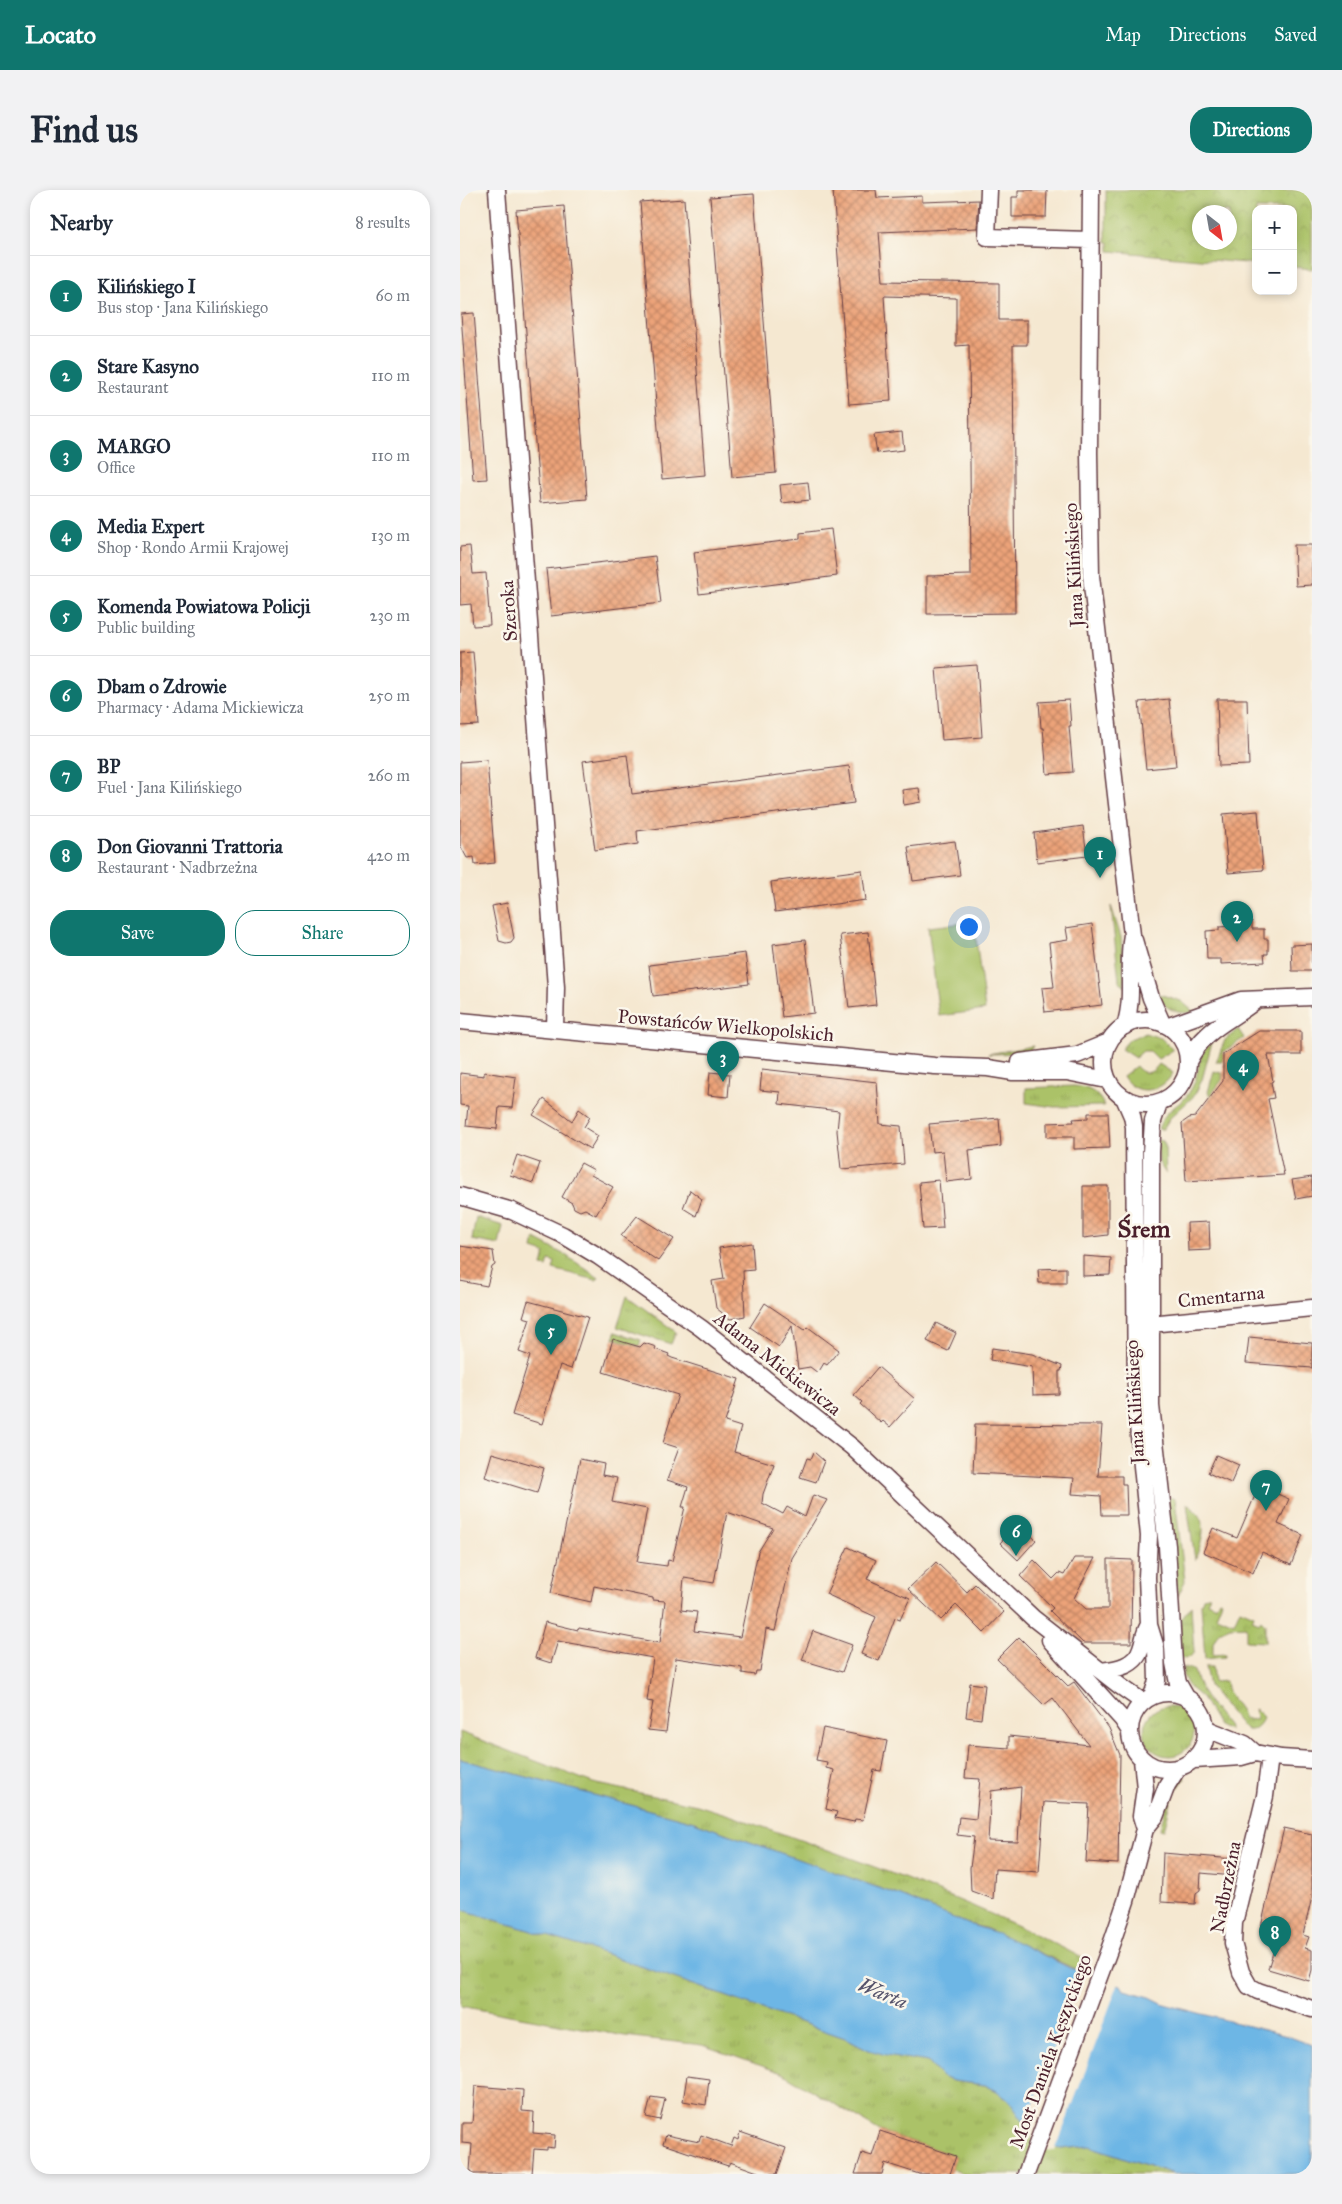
<!DOCTYPE html>
<meta charset="utf-8">
<style>
body{margin:0;font-family:"IM FELL Great Primer",serif;background:#f2f2f3;color:#1f2937}
.controls{position:absolute;right:15px;top:15px;display:grid;overflow:hidden;border-radius:10px;box-shadow:0 2px 8px #0003}
.controls button{width:45px;height:45px;display:grid;place-items:center;padding:0;border:0;border-bottom:1px solid #e0e1e3;background:#fff;color:#1f2937;font:25px sans-serif}
.compass{position:absolute;left:732px;top:15px;width:45px;height:45px;border-radius:50%;background:#fff;box-shadow:0 2px 8px #0003;rotate:149deg}
.you{position:absolute;left:508px;top:736px;width:18px;height:18px;margin:-12px;border:4px solid #fff;border-radius:50%;background:#1a73e8;box-shadow:0 0 0 8px #1a73e833}
.badge{display:grid;place-items:center;width:32px;height:32px;border-radius:50%;background:#0f766e;color:#fff;font-size:16px;font-weight:700}
.pin{position:absolute;translate:-50% -41px;filter:drop-shadow(0 1px 2px #0008)}
.pin::after{content:'';position:absolute;top:26px;width:18px;height:15px;background:inherit;clip-path:polygon(0 0,100% 0,50% 100%)}
.list{margin:0;padding:0;list-style:none}
h2{display:flex;justify-content:space-between;align-items:center;height:65px;margin:0;padding:0 20px;font-size:21px}
h2 small{font-size:16px;font-weight:400;color:#747a83}
.list li{display:grid;grid-template-columns:32px 1fr auto;gap:15px;align-items:center;box-sizing:border-box;height:80px;padding:0 20px;border-top:1px solid #e0e1e3}
.list b{display:block;font-size:19px;white-space:nowrap}
.list p{margin:0;font-size:16px;white-space:nowrap;color:#747a83}
.list em{font-size:16px;font-style:normal;color:#747a83}
.actions{display:flex;gap:10px;padding:15px 20px}
.actions a{flex:1;padding:11px 0;border:1px solid #0f766e;border-radius:20px;text-align:center;font-size:18px;color:#0f766e}
.actions .main{background:#0f766e;color:#fff}
.map{position:relative;flex:none;width:852px;height:1984px;overflow:hidden;border-radius:20px}
header{display:flex;align-items:center;gap:30px;box-sizing:border-box;height:70px;padding:0 25px;background:#0f766e;color:#fff}
header strong{font-size:24px}
nav{display:flex;gap:28px;margin-inline-start:auto;font-size:18px}
.intro{display:flex;align-items:center;justify-content:space-between;box-sizing:border-box;height:120px;padding:0 30px}
h1{margin:0;font-size:35px}
.button{padding:12px 22px;border-radius:20px;background:#0f766e;color:#fff;font-size:18px;font-weight:700}
main{display:flex;gap:30px;padding:0 30px}
aside{flex:1;background:#fff;border-radius:20px;box-shadow:0 2px 8px #0003}
.map>svg:first-child{display:block}
</style>
<header>
<strong>Locato</strong>
<nav><a>Map</a><a>Directions</a><a>Saved</a></nav>
</header>
<div class="intro"><h1>Find us</h1><a class="button">Directions</a></div>
<main>
<aside>
<h2>Nearby<small>8 results</small></h2>
<ul class="list">
<li><span class="badge">1</span><div><b>Kilińskiego I</b><p>Bus stop · Jana Kilińskiego</p></div><em>60 m</em></li>
<li><span class="badge">2</span><div><b>Stare Kasyno</b><p>Restaurant</p></div><em>110 m</em></li>
<li><span class="badge">3</span><div><b>MARGO</b><p>Office</p></div><em>110 m</em></li>
<li><span class="badge">4</span><div><b>Media Expert</b><p>Shop · Rondo Armii Krajowej</p></div><em>130 m</em></li>
<li><span class="badge">5</span><div><b>Komenda Powiatowa Policji</b><p>Public building</p></div><em>230 m</em></li>
<li><span class="badge">6</span><div><b>Dbam o Zdrowie</b><p>Pharmacy · Adama Mickiewicza</p></div><em>250 m</em></li>
<li><span class="badge">7</span><div><b>BP</b><p>Fuel · Jana Kilińskiego</p></div><em>260 m</em></li>
<li><span class="badge">8</span><div><b>Don Giovanni Trattoria</b><p>Restaurant · Nadbrzeżna</p></div><em>420 m</em></li>
</ul>
<div class="actions"><a class="main">Save</a><a>Share</a></div>
</aside>
<div class="map">
<svg width="852" height="1984" viewBox="0 0 852 1984">
<defs>
<pattern id="grass-tufts" width="24" height="20" patternUnits="userSpaceOnUse" patternTransform="scale(1.25)"><rect width="24" height="20" fill="#abc267"/><path d="M3 7l-1-3M5 7V3M7 7l1-3M15 17l-1-3M17 17v-4M19 17l1-3" fill="none" stroke="#95a65a"/></pattern>
<pattern id="park-crowns" width="20" height="18" patternUnits="userSpaceOnUse" patternTransform="scale(1.25)"><rect width="20" height="18" fill="#abc267"/><path d="M2 6a3 3 0 1 1 6 0M12 15a3 3 0 1 1 6 0" fill="none" stroke="#95a65a"/></pattern>
<pattern id="building-cross-hatch" width="8" height="8" patternUnits="userSpaceOnUse" patternTransform="scale(1.25)"><rect width="8" height="8" fill="#eca379"/><path d="M0 0l8 8M0 8l8-8" fill="none" stroke="#c18463"/></pattern>
</defs>
<rect width="100%" height="100%" fill="#fbf7ec"/>
<filter id="ink" filterUnits="userSpaceOnUse"><feTurbulence type="fractalNoise" baseFrequency=".02" numOctaves="2"/><feDisplacementMap in="SourceGraphic" scale="10" xChannelSelector="R" yChannelSelector="G"/><feConvolveMatrix kernelMatrix="1 2 1 2 8 2 1 2 1" color-interpolation-filters="sRGB"/></filter>
<filter id="wash" filterUnits="userSpaceOnUse"><feTurbulence type="fractalNoise" baseFrequency=".0096" numOctaves="4" result="noise"/><feDisplacementMap in="SourceGraphic" scale="20" xChannelSelector="R" yChannelSelector="G"/><feGaussianBlur stdDeviation="1.12" result="paint"/><feColorMatrix in="noise" values="0 0 0 0 0 0 0 0 0 0 0 0 0 0 0 0 0 1.4 0 .05"/><feComposite in="paint" operator="in"/></filter>
<g filter="url(#wash)">
<rect width="100%" height="100%" fill="#f5e8d1"/>
<path fill="url(#grass-tufts)" stroke="#7a7049" d="M651 716 661 747 665 797 659 791Z
M696 803 721 811 734 822C716 825 705 819 696 803Z
M778 839 784 848 763 862 762 872H756L765 850Z
M685 843 701 848 713 860 698 869 690 861H683L675 868 661 859 670 849Z
M752 852 742 890 734 906 710 928 703 939H698C707 915 720 918 730 901 742 882 734 868 752 852Z
M573 856 568 863 528 864Z
M699 874 713 883C702 903 675 907 663 886L676 876C684 886 692 884 699 874Z
M754 881 762 883V890L750 906 748 902Z
M614 896C627 897 639 902 644 916L594 917 566 913V898Z
M697 950 703 951 705 955 706 984 699 973Z
M16 1027 43 1036 39 1055 12 1050Z
M75 1049 107 1066 139 1088 136 1090 93 1079 95 1072 89 1070 87 1077 82 1076 85 1063 73 1059Z
M167 1106 216 1142 211 1154 157 1137Z
M155 1142 181 1150 179 1156 154 1148Z
M706 1306 715 1309 725 1391 718 1406Z
M727 1314C751 1331 743 1347 735 1370Z
M747 1406H750L747 1412 756 1416 759 1410 762 1411 756 1426 774 1433 780 1419 794 1425 792 1430 799 1433 801 1430 805 1434V1452L786 1451V1436L770 1437 759 1442 753 1453V1465L765 1464V1467L745 1469 741 1414 743 1408Z
M731 1416 734 1462 730 1467 720 1469V1430Z
M745 1477H752L754 1492 766 1491C767 1511 780 1513 784 1529L797 1530 794 1519 800 1523 803 1528C800 1536 792 1543 784 1539L749 1496Z
M723 1478H729L734 1481C740 1504 752 1517 767 1535L769 1540 758 1535 742 1508 729 1497 723 1486Z
M684 1541a25 25 0 1 1 50 0a25 25 0 1 1-50 0Z
M0 1542 133 1593 237 1615 269 1625C389 1667 514 1710 626 1770L622 1782 525 1738 508 1734 441 1706 234 1632 0 1569Z
M723 1586 725 1589 713 1604 704 1640 700 1639 710 1603Z
M0 1719 143 1763 388 1849 409 1860 468 1872 482 1887 493 1891 525 1895 537 1901 549 1911 560 1926 601 1959 629 1956 714 1984H502L492 1978 496 1966 420 1941 322 1883 242 1855 165 1846 0 1816Z"/>
<path fill="url(#park-crowns)" stroke="#7a7049" fill-rule="evenodd" d="M646 0H852V79L833 77V19H796V74L649 61V52H646ZM739 22H769V52H739Z"/>
<path fill="#abc267" stroke="#7a7049" d="M514 732 525 820 479 826 468 737Z"/>
<path fill="#6db6e5" stroke="#5c6a88" d="M0 1569 234 1632 441 1706 508 1734 538 1743 610 1778 661 1795 664 1800 690 1807 704 1814 827 1846 852 1855V1984H714L629 1956 601 1959 587 1957 575 1948 549 1911 537 1901 525 1895 493 1891 482 1887 468 1872 426 1865 409 1860 388 1849 143 1763 0 1719Z"/>
<path fill="#f5e8d1" d="M623 1780 659 1792 595 1961 586 1960 573 1950 565 1937Z"/>
<g id="blocks">
<path fill="url(#building-cross-hatch)" fill-rule="evenodd" d="M373 0H416L417 8 462 6V12L519 10 517 38 419 42 423 91 539 93V130H567V155H553L555 423 467 424V386L511 385 509 155 496 156V108L424 106 431 211 389 214Z
M558 0H587L586 27H552V7H558Z
M294 4 316 283 272 287 250 7Z
M224 9 245 285 202 289 180 12Z
M104 16 127 309 80 313 56 20Z
M14 123 27 289 13 290 1 124Z
M442 242 444 260 417 263 414 245Z
M348 292 350 310 322 313 320 295Z
M371 339 377 386 239 404 234 362 340 349V343Z
M834 355H852V395L836 396Z
M10 356 13 384 26 383 30 435 13 436 11 414 0 415V357Z
M195 366 201 413 91 426 86 379Z
M13 462 19 535 0 536V463Z
M517 475 522 547 482 550 476 478Z
M709 509 716 576 686 579 679 512Z
M757 509H787L789 575 759 576Z
M609 510 611 536H609L613 582 587 584 583 538H581L579 512Z
M167 565 172 604 389 576 394 613 177 641 178 654 135 660 123 571Z
M27 570 35 673 15 675 14 667 7 668 0 655V572Z
M459 598 461 612 444 615 442 600Z
M798 621 803 680 768 683 763 624Z
M623 636 627 666 577 672 574 643Z
M495 651 500 685 453 691 448 657Z
M402 680 406 710 315 722 311 692Z
M47 713 54 748 51 752 46 753 39 751 32 716Z
M792 731V739H804V749H808V764H804L805 772 761 774V769H747L746 741 759 740V737L774 736V732Z
M632 734 642 815 585 822 582 798 594 797 589 753 608 750 606 738Z
M408 742 416 815 389 818 380 745Z
M345 750 354 823 322 827 313 754Z
M852 754V781H832L831 755Z
M285 763 289 794 193 806 189 775Z
M799 841H841V865H808L813 891 811 892 814 908 808 909 824 985 726 991 722 933 729 928 735 927 763 891V864Z
M302 879 417 892 420 934 441 936 444 974 381 979 377 941 379 921 319 914 320 902 300 900Z
M24 882 56 887 52 918 39 917 37 939 6 936 8 916 0 915V883L24 886Z
M250 882 270 884 268 907 248 905Z
M84 909 112 931 119 919 130 927 124 937 138 946 130 959 73 925Z
M628 923H648L650 958 614 959V947H587V933L614 932 613 929 628 928Z
M539 928 541 956 509 960 512 989 486 992 483 961 472 962 469 934Z
M57 965 80 973 73 993 50 985Z
M121 973 134 980 131 985 153 997 136 1025 125 1019 120 1021 114 1018 112 1013 102 1007Z
M852 987V1006L836 1009 832 990Z
M479 990 483 1038 463 1039 459 992Z
M623 996H648V1045L623 1048Z
M230 1000 242 1009 236 1026 223 1018Z
M177 1026 214 1049 198 1071 161 1046Z
M749 1032 750 1060 728 1061 727 1033Z
M292 1053 294 1080 283 1081 285 1126 270 1129 256 1118 252 1091 264 1089 259 1058Z
M0 1056 33 1061 35 1075 32 1077 27 1096 0 1091Z
M623 1066 651 1068 650 1085 623 1086Z
M606 1078V1093H579L578 1079Z
M68 1111 128 1127 111 1179 100 1175 82 1234 52 1225 70 1166 59 1162 70 1129 63 1127Z
M305 1113 345 1140 348 1137 379 1160 367 1175 364 1173 358 1183 350 1177 338 1179 332 1136 319 1157 290 1137Z
M476 1133 496 1143 488 1161 467 1151Z
M789 1147 852 1153V1178L786 1173Z
M153 1149 180 1157 184 1153 196 1157 195 1159 209 1164 208 1166 212 1168 279 1189 265 1232 281 1237 274 1262 314 1274 303 1304 302 1313 323 1324 327 1317 345 1327 353 1305 367 1310 332 1368 315 1441 306 1439 300 1481H296L295 1485 282 1483V1478L216 1468 206 1542 188 1540 193 1512 187 1511 193 1468 98 1451 91 1473 75 1468 85 1432 118 1440 119 1438 200 1453 205 1411 193 1410V1408L134 1396 131 1412 91 1403 120 1269 144 1274 142 1285 157 1288 152 1312 187 1319 177 1372 207 1376 208 1370 212 1371 225 1317H222L228 1297 207 1290 219 1258 203 1253 218 1205 143 1182ZM267 1322 313 1338 298 1362 280 1447 234 1441 237 1422 221 1420 224 1388 254 1393Z
M532 1158 572 1164 602 1176 601 1181H599V1204L573 1205 572 1177 530 1170Z
M418 1177 455 1209 430 1237 423 1231 421 1233 400 1214 402 1212 394 1205Z
M515 1234 642 1235 638 1286H662V1294H666L667 1325H642L641 1306 612 1304 614 1288 513 1283Z
M354 1262 364 1271 356 1292 340 1287 347 1268 351 1269Z
M32 1263 84 1278 77 1303 25 1287Z
M756 1265 779 1275 771 1293 748 1283Z
M799 1296 829 1309 818 1334 843 1345 831 1375 802 1362 793 1383 743 1362 753 1338 777 1348Z
M558 1334 576 1350 558 1370 540 1353Z
M388 1357 416 1370 407 1389 450 1408 440 1430 435 1428 419 1471 401 1464 416 1427 366 1404Z
M614 1368H635L614 1408 626 1419H648V1369L672 1370 671 1453H623L590 1421 593 1418 560 1386 574 1370 593 1389 599 1383 604 1385Z
M476 1372 507 1402 515 1394 544 1422 524 1443 496 1415 481 1430 448 1399Z
M353 1441 392 1455 382 1482 342 1470Z
M559 1447 608 1496 614 1492 649 1538 660 1565 658 1674 626 1672 629 1614 584 1612 579 1682 535 1679 533 1709 511 1701 510 1678 514 1647 497 1645 499 1627 516 1629 520 1589 505 1588 508 1555 549 1558V1546L629 1555 593 1508 584 1515 537 1469ZM561 1597 558 1652 528 1651 531 1601Z
M510 1493 525 1495 521 1529 506 1527Z
M363 1538 427 1551 421 1581 414 1580 403 1630 395 1629 394 1632 375 1628 377 1622 366 1619 374 1580 366 1578 367 1572 356 1570Z
M824 1638 852 1644V1707L843 1745 849 1747 845 1758 852 1760V1780L849 1791 808 1779 818 1746 800 1741Z
M703 1663 774 1669V1686L741 1683 740 1700 736 1703 735 1714 701 1712Z
M227 1886 249 1889 246 1915 223 1911Z
M15 1896 63 1900 62 1921 74 1922 73 1943 95 1945 94 1958 87 1957V1960L74 1959 72 1984H12V1981H10L12 1954 2 1953V1933H12Z
M191 1907 205 1909 200 1930 186 1927Z
M420 1941 496 1966 490 1984H459L425 1973 422 1984H395L402 1963 412 1966Z
M280 1942 326 1958 317 1984H303L270 1972 268 1976 203 1954 206 1945 239 1952 241 1945 271 1956 274 1948 278 1950Z"/>
</g>
</g>
<g filter="url(#ink)">
<use href="#blocks" fill-opacity="0" stroke="#643d44" stroke-width="1"/>
<g fill="none" stroke-linecap="round" stroke-linejoin="round">
<defs>
<path id="minor" d="M37 0 96 797 95 839
M529 0 527 47 630 50
M631 0 629 263 631 386 672 745C666 775 675 806 665 836
M674 750 691 808 702 833
M644 872a42 42 0 1 1 84 0a42 42 0 1 1-84 0Z
M0 831 475 876 528 878 553 882H607L647 890
M709 836 781 810 852 807
M729 870C745 838 769 832 795 811
M560 872 617 865 649 852
M665 910 672 926 674 937 676 1216 689 1346 687 1387 689 1435 696 1458 697 1491 692 1506
M699 913 693 931 691 962V1216L707 1356 714 1473 718 1493 726 1507
M0 1006 52 1021 103 1045 138 1066 241 1138 392 1257 573 1428 660 1496 683 1512
M680 1132 690 1134 852 1118
M590 1450 662 1529 670 1541
M641 1481C657 1479 676 1476 681 1458 684 1450 684 1442 689 1435
M670 1541a38 38 0 1 1 76 0a38 38 0 1 1-76 0Z
M747 1539 785 1554 795 1563 821 1568 852 1570
M810 1566 805 1606 774 1733 773 1753 781 1782 789 1796 798 1801 852 1819
M682 1570 685 1598 681 1626 685 1639
M734 1570 781 1567 795 1563
M566 1984 652 1752 666 1711 685 1639 695 1627 707 1595 718 1578"/>
</defs>
<use href="#minor" stroke="#643d44" stroke-width="19"/>
<use href="#minor" stroke="#fff" stroke-width="16"/>
</g>
</g>
<g text-anchor="middle" stroke-width="5" stroke-linejoin="round" paint-order="stroke">
<g font-size="19" fill="#4a1f2b" stroke="#fbf7ec">
<text transform="translate(613 375) rotate(-93)" y="7">Jana Kilińskiego</text>
<text transform="translate(48 421) rotate(-94)" y="7">Szeroka</text>
<text transform="translate(266 835) rotate(5)" y="7">Powstańców Wielkopolskich</text>
<text transform="translate(761 1106) rotate(-6)" y="7">Cmentarna</text>
<text transform="translate(318 1173) rotate(38)" y="7">Adama Mickiewicza</text>
<text transform="translate(674 1212) rotate(-93)" y="7">Jana Kilińskiego</text>
<text transform="translate(765 1697) rotate(-79)" y="7">Nadbrzeżna</text>
<text transform="translate(590 1861) rotate(-70)" y="7">Most Daniela Kęszyckiego</text>
</g>
<g font-size="20" font-style="italic" fill="#56546c" stroke="#fbf7ec">
<text transform="translate(423 1803) rotate(22)" y="7">Warta</text>
</g>
<g font-size="24" font-weight="bold" fill="#4a1f2b" stroke="#fbf7ec">
<text x="684" y="1047">Śrem</text>
</g>
</g>
</svg>
<div class="controls">
<button>+</button>
<button>−</button>
</div>
<svg class="compass" viewBox="-18 -18 36 36"><path d="M0-13l5 13h-10z" fill="#e53935"/><path d="M0 13l5-13h-10z" fill="#747a83"/></svg>
<div class="you"></div>
<div class="pin badge" style="left:640px;top:688px">1</div>
<div class="pin badge" style="left:777px;top:752px">2</div>
<div class="pin badge" style="left:263px;top:892px">3</div>
<div class="pin badge" style="left:783px;top:901px">4</div>
<div class="pin badge" style="left:91px;top:1165px">5</div>
<div class="pin badge" style="left:556px;top:1366px">6</div>
<div class="pin badge" style="left:806px;top:1321px">7</div>
<div class="pin badge" style="left:815px;top:1767px">8</div>
</div>
</main>
